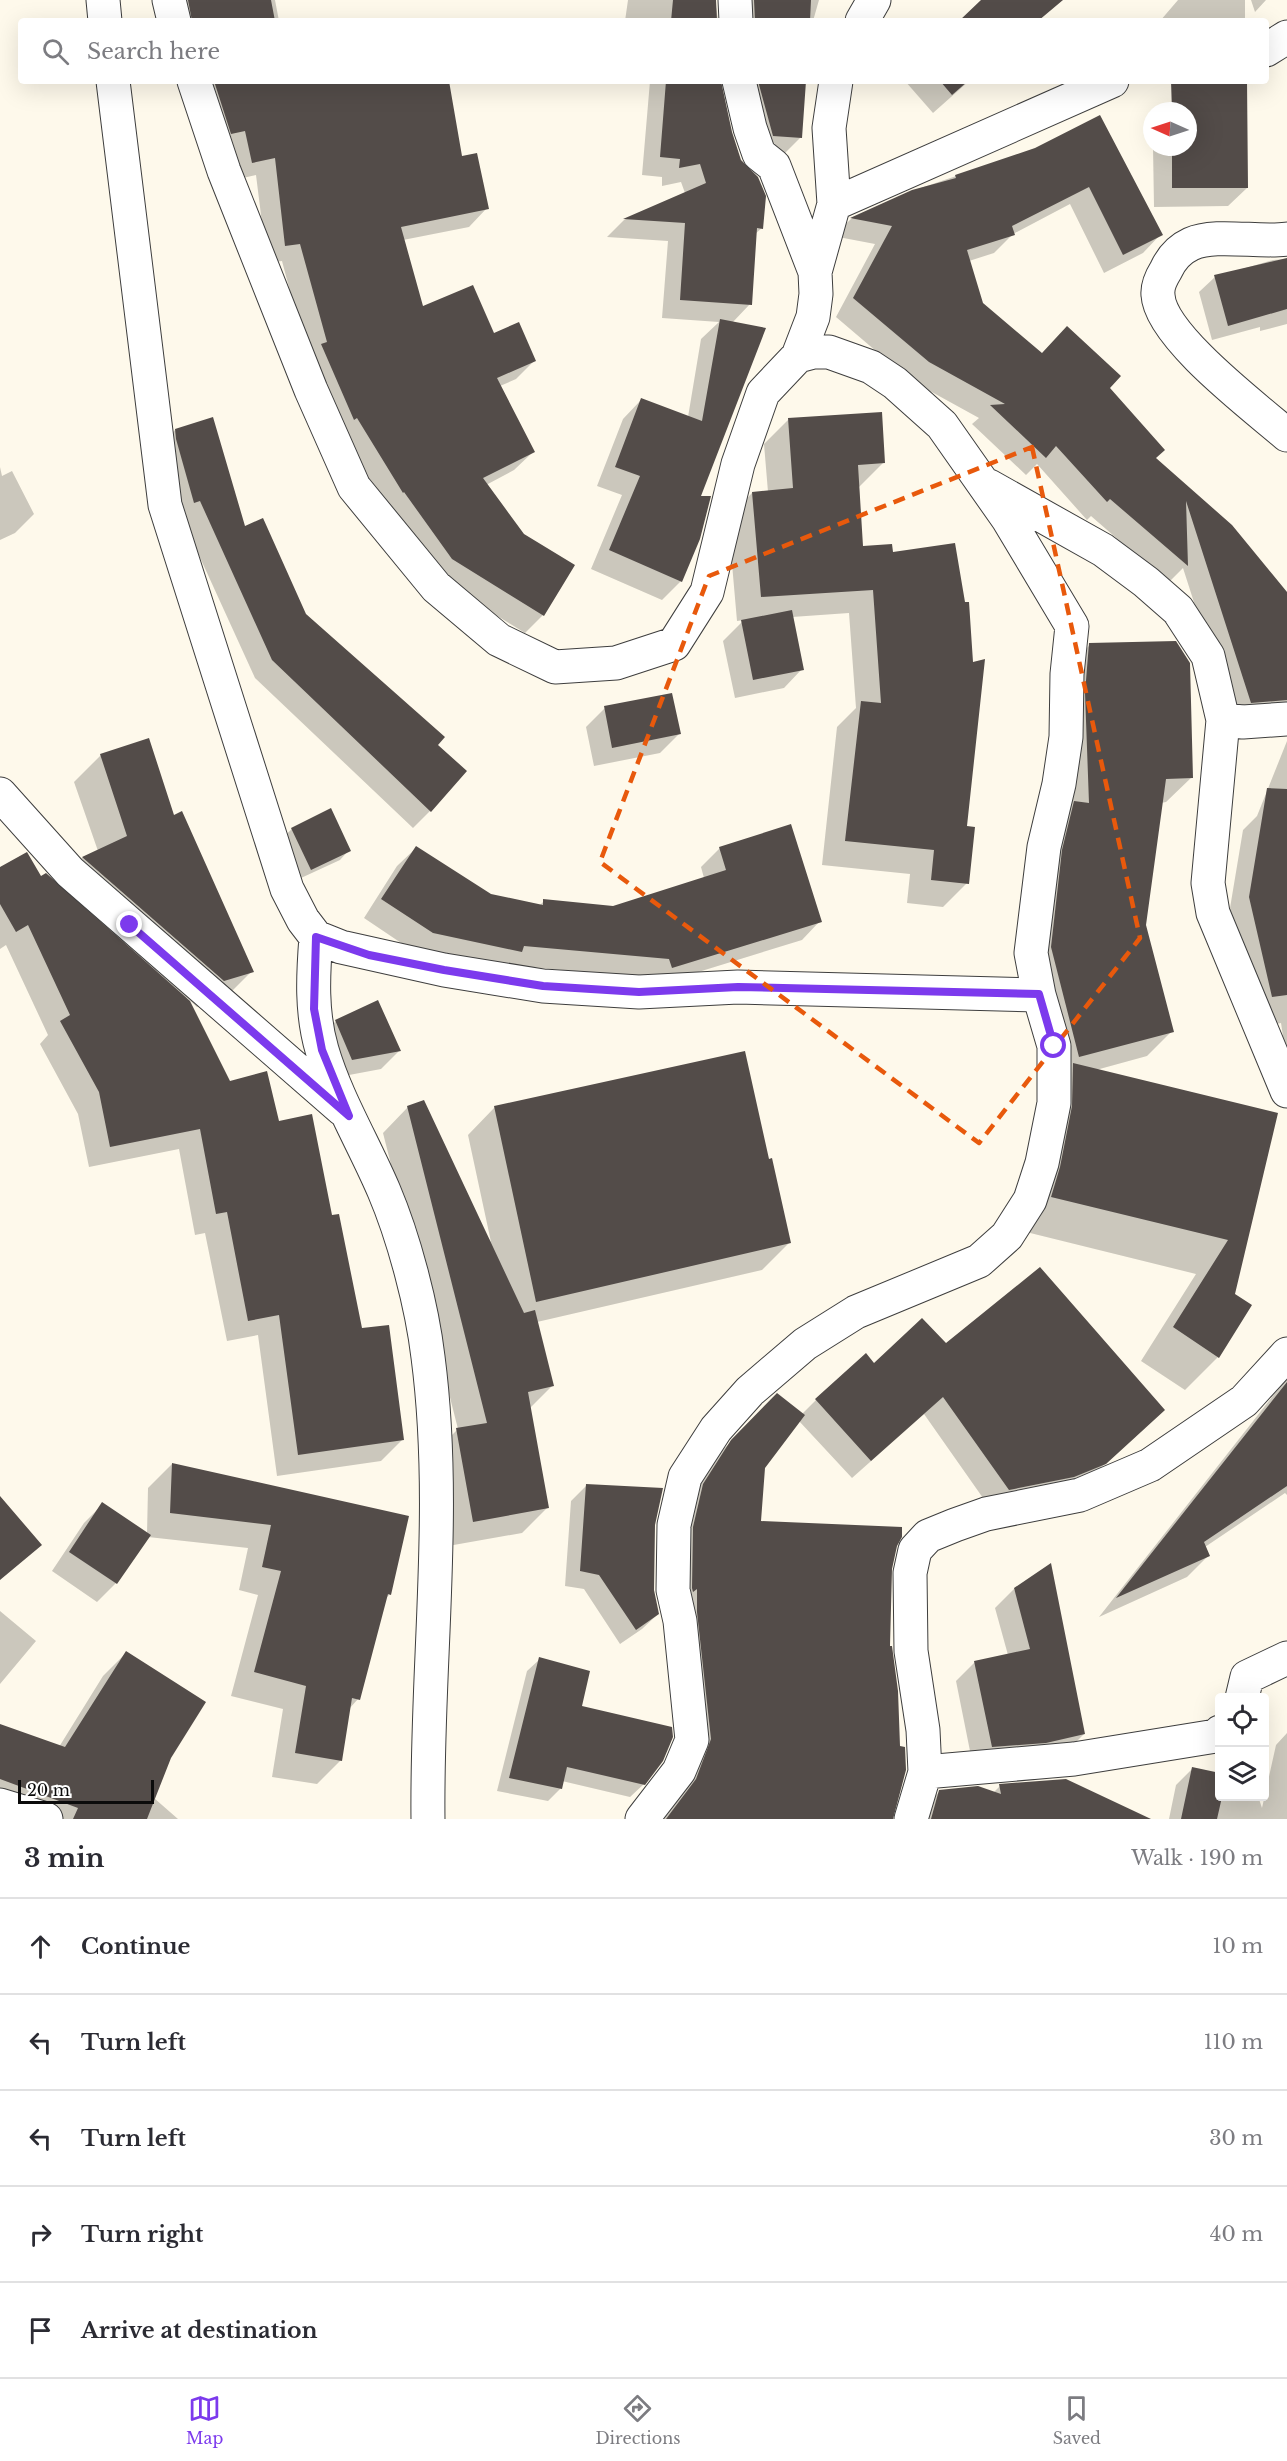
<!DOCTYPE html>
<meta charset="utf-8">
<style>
body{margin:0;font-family:"Libre Baskerville",serif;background:#f7f7f7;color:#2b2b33}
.controls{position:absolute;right:18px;bottom:18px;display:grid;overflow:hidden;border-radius:6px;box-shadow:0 6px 24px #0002}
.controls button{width:54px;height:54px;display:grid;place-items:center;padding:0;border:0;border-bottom:2px solid #e1e1e2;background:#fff;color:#2b2b33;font:30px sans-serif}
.compass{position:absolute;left:1143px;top:102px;width:54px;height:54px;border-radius:50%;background:#fff;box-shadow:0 6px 24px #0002;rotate:273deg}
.scale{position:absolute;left:18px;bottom:15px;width:136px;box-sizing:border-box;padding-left:6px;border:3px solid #0b0b0b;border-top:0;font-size:16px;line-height:21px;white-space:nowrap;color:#0b0b0b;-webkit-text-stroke:4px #fff;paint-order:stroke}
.stop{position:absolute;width:18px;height:18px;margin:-14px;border:4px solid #7c3aed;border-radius:50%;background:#fff}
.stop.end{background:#7c3aed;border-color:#fff;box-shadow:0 2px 6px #0008}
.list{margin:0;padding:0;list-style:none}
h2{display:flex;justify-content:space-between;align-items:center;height:78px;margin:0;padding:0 24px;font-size:26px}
h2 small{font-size:20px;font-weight:400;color:#7c7c81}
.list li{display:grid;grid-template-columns:39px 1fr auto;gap:18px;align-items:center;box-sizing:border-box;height:96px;padding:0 24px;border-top:2px solid #e1e1e2}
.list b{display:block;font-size:22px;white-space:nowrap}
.list em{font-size:20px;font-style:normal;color:#7c7c81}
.icon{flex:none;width:33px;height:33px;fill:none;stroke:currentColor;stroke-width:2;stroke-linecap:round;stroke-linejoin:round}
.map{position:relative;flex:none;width:1287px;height:1819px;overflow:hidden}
.search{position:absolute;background:#fff;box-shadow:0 6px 24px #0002;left:18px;right:18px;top:18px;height:66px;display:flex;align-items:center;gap:15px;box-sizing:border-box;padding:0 21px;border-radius:6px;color:#7c7c81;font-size:22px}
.sheet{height:558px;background:#fff}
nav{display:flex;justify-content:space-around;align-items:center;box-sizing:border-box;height:84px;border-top:2px solid #e1e1e2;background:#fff;font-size:16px;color:#7c7c81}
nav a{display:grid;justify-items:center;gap:3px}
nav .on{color:#7c3aed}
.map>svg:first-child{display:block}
</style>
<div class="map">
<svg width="1287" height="1819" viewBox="0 0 1287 1819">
<rect width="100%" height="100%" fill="#fef9eb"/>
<path fill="#0003" d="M166 0H275L279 21H171Z
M628 0H715L718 21H625Z
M719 0H819L813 21H734Z
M1178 0H1245V21H1160Z
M1251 0H1266L1255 12Z
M178 81H420L487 208 469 227 403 240 422 309 493 335 534 361 516 379 500 386 533 452 514 470 486 485 543 615 525 633 434 577 384 511 308 359 282 261 267 263 256 175 234 180 188 85Z
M650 81H720L730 133 762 228 755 234 750 304 732 323 681 581 662 600 591 569 622 495 597 486 623 419 641 400 688 417 701 339 719 322 662 318 668 241 607 237 624 220 685 193 681 182 662 186V177L642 175Z
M725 81H796L801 137 782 156 755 154Z
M905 81H969L933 113Z
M1246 82 1247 188 1228 206 1154 207 1153 147H1188V111H1168L1172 107Z
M1036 149 1161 234 1143 253 1104 273 1070 204 1013 234 994 253 969 261 982 304 1041 355 1108 388 1154 458 1287 595V709L1232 721 1183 568 1168 583 1091 516 1087 520 1037 464 1026 475 972 424 979 418 910 380 836 317 875 244 833 236 851 219 912 191Z
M1287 259V324L1260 331V327L1212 340 1199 292 1215 277 1273 260Z
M788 420 883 463 859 487 862 548 965 828 967 883 943 907 907 903 910 874 822 865 837 727 856 708 849 613 792 617 802 669 784 688 735 698 723 641 744 620 737 621 728 518 752 493 768 492 764 444Z
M175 430 305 615 436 745 430 811 413 828 255 678 182 518 158 448Z
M0 467 2 476 12 471 34 514 15 533 0 540Z
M1090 645 1192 777 1166 802 1161 803 1144 925 1172 1031 1147 1056 1096 1070 1277 1114 1218 1357 1185 1390 1141 1361 1196 1274 1018 1230 1054 1083 1026 973 1064 670Z
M605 708 679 734 660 753 594 766 586 727Z
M1287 741V1063L1281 1023 1253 1029 1228 920 1243 830 1257 816Z
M101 755 173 817 252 971 226 997 197 1007 186 997 229 1082 278 1122 331 1217 360 1330 402 1440 381 1461 277 1476 258 1335 227 1341 205 1233 195 1235 179 1149 89 1167 78 1114 40 1044 48 1035 6 945 0 949V869L40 877 56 884 82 858 98 851 74 782Z
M292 829 349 850 340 860 301 878 282 838Z
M416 848 491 895 539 906 544 901 613 907 704 878 701 867 720 848 820 921 802 940 653 986 651 978 508 965 413 951 364 918 397 866Z
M377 1002 400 1050 381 1069 333 1078 317 1040 336 1021Z
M408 1107 491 1242 468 1135 495 1107 767 1161 789 1243 762 1270 537 1322 553 1385 530 1408 547 1508 522 1533 448 1546 432 1455 458 1429 383 1133Z
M946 1345 1145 1428 1085 1482 990 1508 924 1414 852 1478 799 1421 763 1468 760 1522 895 1545 890 1569 888 1648 892 1819H663L673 1805 682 1507 710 1463 756 1416 802 1414 816 1400 874 1365Z
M1287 1378V1495L1285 1493 1205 1547 1208 1556 1187 1577 1099 1617Z
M172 1464 390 1594 385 1599 358 1699 349 1709 341 1760 317 1784 272 1777 283 1709 231 1696 258 1595 239 1590 248 1548 148 1537 116 1583 97 1602 52 1571 84 1523 103 1504 147 1534 148 1488Z
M586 1486 654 1525 653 1590 658 1614 642 1629 620 1644 584 1589 565 1586 571 1501Z
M1014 1589 1084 1734 1065 1753 973 1766 956 1681 975 1662 1008 1655 995 1608Z
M0 1611 36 1641 0 1684Z
M126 1653 170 1757 154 1798 178 1819H25L0 1802V1745L59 1747 103 1676Z
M540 1659 644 1784 630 1797 562 1781 561 1788 548 1801 497 1791 527 1671Z
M1287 1733V1819H1169L1176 1785 1193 1768 1220 1796H1258L1262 1808 1276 1745Z
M1000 1786 1111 1819H917L919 1812 940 1791 993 1793Z"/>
<path fill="#534c49" d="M188 0H271L275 21H192Z
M673 0H716L717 21H671Z
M754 0H811L810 21H755Z
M981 0H1063L1038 21H959Z
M214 81H449L462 156 477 153 489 209 401 227 423 306 473 285 494 333 519 322 536 361 497 378 535 452 483 478 524 534 575 565 544 616 452 559 404 492 403 493 357 418 354 420 321 344 327 342 300 244 285 246 275 158 252 163 245 131 231 134Z
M666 81H721L732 132 741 160 758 177 766 196 763 229 757 228 752 305 680 300 685 223 623 219 706 183 700 164 679 168 680 159 660 157Z
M758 81H806L802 138 773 136Z
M940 81H968L952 95Z
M1171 81H1247L1248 188H1172V147H1188V111H1172Z
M1100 115 1163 235 1123 255 1089 187 1012 226 1015 235 967 250 983 303 1042 353 1067 326 1121 376 1110 388 1165 450 1156 458 1232 525 1287 592V700L1251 703 1186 501 1188 566 1110 499 1107 502 1056 446 1046 458 990 405 1005 404 929 362 853 298 892 226 850 218 912 190 956 178 955 175 1035 148Z
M1287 258V309L1228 326 1214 275Z
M720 319 766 328 701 496H711L700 539 682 582 609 550 640 476 615 467 641 398 702 421Z
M882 412 885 463 858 465 863 546 892 544 893 552 955 543 965 602H969L973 662 985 659 967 826 975 827 969 884 931 880 934 850 845 841 861 701 881 703 873 590 761 597 752 492 793 488 788 418Z
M213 417 245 526 263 518 306 614 445 737 438 745 467 771 431 812 272 660 200 501 194 503 176 439 175 429Z
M792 610 804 670 753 680 741 620Z
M1176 641 1190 663 1193 778 1166 779 1146 925 1174 1032 1079 1057 1051 947 1062 850 1074 801 1089 803 1085 693 1089 643Z
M672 693 681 734 612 748 604 706Z
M149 738 174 815 182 811 254 972 224 981 82 857 127 836 100 754Z
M1267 788 1287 789V995L1272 997 1249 897Z
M331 808 351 851 311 870 291 828Z
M791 824 822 922 672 968 669 959 524 946 522 952 433 933 381 899 416 846 491 894 543 905V899L613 906 726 870 719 847Z
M27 852 41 876 46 873 190 1001 230 1081 267 1071 279 1121 312 1114 332 1215 339 1214 362 1328 389 1325 404 1440 298 1455 279 1315 248 1321 227 1212 216 1214 200 1129 110 1147 99 1092 60 1021 70 1015 28 925 16 932 0 904V867Z
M378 1000 401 1051 352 1060 335 1020Z
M745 1051 769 1159 772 1158 791 1243 536 1302 494 1106Z
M1073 1063 1278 1113 1235 1294 1252 1305 1219 1358 1173 1327 1228 1240 1051 1197 1060 1167 1072 1106Z
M424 1100 524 1313 535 1310 554 1386 528 1392 549 1508 473 1522 456 1428 487 1423 407 1106Z
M1040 1267 1165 1410 1106 1464 1074 1477 1009 1490 943 1397 871 1461 815 1399 866 1353 874 1363 922 1318 946 1343Z
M1287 1382V1486L1204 1542 1210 1556 1116 1598Z
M777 1393 805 1415 765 1468 761 1521 902 1527V1537L897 1546 892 1569 890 1646H892L898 1691 900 1746 905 1747 906 1770 893 1819H666L696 1779 711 1739 697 1612V1589L693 1592 692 1588 693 1527 703 1484 731 1440Z
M172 1463 409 1516 391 1595 388 1594 360 1700 352 1698 342 1761 295 1753 306 1686 254 1672 281 1571 262 1567 271 1525 170 1513Z
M586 1484 663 1488 655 1525 654 1590 659 1614 636 1630 599 1575 580 1571Z
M0 1496 42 1545 0 1580Z
M102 1502 151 1535 117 1584 69 1552Z
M1051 1563 1085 1734 1046 1743 992 1747 974 1661 1030 1649 1014 1588Z
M126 1651 206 1702 171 1758 147 1819H73L78 1808 0 1779V1724L65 1747Z
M539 1657 590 1671 582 1706 672 1727 673 1737 663 1761 645 1785 567 1767 562 1789 509 1778Z
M1192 1767 1220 1773V1797H1222L1217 1819H1181Z
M1066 1779 1151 1819H931L939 1790 978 1786 1001 1794 999 1784Z"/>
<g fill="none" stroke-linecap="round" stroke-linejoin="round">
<defs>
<path id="street" d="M103 0 105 21
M169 0 174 21
M735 0 736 21
M862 21 874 0
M1266 50 1287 37
M113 81 165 505 287 889 303 920 316 937 341 947 444 970 543 986 639 992 738 987 1039 995
M194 81 224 171 311 390 354 487 436 587 499 640 555 667 616 663 674 644 707 592 738 464 763 393 798 356 813 352H829L871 367 895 383 942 425 1008 519 1072 626 1067 674 1066 737 1059 784 1044 847 1031 953 1039 995 1054 1046V1103L1042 1163 1030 1200 1007 1236 979 1261 856 1312 805 1344 750 1391 716 1429 685 1477 674 1525 673 1590 680 1621 692 1740 679 1771 642 1819
M739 81 750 128 759 154 774 166 815 272 816 294 813 317 798 356
M834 204 1112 81
M1287 239C1259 243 1215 233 1191 244 1180 249 1171 259 1166 270 1161 278 1157 286 1158 295 1160 336 1256 408 1287 435
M815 272 834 204 829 128 836 81
M989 486 1103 550 1146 582 1178 610 1208 656 1223 720 1208 883 1213 913 1287 1091
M1223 720 1243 722 1287 719
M0 794 70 872 342 1109
M316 937C313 975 311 1013 322 1050 336 1098 364 1144 384 1191 404 1238 422 1306 428 1357 448 1510 426 1666 428 1819
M1242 1698 1247 1677 1287 1658
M925 1772 1074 1759 1216 1736 1220 1732
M0 1805 46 1819
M911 1819 925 1772 923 1730 911 1651 910 1573 915 1550 928 1536 955 1525 986 1514 1080 1495 1150 1465 1244 1401 1287 1354"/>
</defs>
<use href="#street" stroke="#3e3e3e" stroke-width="35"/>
<use href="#street" stroke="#fff" stroke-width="33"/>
</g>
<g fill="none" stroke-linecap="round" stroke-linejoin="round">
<path stroke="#7c3aed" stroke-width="8" d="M130 925 349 1116 322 1050 314 1009 316 937 369 955 444 970 543 986 639 992 738 987 1039 994 1054 1046"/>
</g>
<path fill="none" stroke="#e8590c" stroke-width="4.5" stroke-dasharray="12 8" stroke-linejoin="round" d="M1032 447 1140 938 979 1143 600 862 709 576Z"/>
</svg>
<div class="controls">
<button><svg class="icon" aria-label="locate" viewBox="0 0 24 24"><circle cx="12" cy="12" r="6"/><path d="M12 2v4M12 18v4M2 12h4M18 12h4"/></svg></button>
<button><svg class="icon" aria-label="layers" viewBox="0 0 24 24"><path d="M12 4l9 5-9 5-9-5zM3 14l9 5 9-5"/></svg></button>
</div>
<svg class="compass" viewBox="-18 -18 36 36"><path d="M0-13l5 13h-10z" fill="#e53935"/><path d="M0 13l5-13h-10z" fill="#7c7c81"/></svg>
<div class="scale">20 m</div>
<div class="stop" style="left:1054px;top:1046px"></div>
<div class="stop end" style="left:130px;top:925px"></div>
<div class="search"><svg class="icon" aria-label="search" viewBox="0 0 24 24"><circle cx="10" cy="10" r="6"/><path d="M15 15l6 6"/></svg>Search here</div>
</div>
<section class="sheet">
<h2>3 min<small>Walk · 190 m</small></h2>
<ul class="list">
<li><svg class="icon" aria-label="ahead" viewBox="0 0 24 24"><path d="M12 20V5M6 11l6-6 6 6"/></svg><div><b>Continue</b></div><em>10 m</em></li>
<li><svg class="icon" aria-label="left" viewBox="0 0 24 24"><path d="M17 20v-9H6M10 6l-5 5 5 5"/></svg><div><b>Turn left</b></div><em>110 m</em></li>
<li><svg class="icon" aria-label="left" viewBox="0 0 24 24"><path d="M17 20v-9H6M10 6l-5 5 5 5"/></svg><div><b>Turn left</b></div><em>30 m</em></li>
<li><svg class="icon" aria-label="right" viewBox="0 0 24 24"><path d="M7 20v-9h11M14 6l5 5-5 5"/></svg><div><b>Turn right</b></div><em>40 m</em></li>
<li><svg class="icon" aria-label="arrive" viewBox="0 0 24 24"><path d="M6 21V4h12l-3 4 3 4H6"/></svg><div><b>Arrive at destination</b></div></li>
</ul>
</section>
<nav>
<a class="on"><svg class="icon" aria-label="map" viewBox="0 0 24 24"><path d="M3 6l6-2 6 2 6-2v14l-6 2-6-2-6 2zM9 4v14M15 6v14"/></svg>Map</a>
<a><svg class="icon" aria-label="directions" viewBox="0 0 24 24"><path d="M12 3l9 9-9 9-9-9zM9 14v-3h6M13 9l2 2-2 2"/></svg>Directions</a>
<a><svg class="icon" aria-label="saved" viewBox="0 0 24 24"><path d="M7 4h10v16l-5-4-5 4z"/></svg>Saved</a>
</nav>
